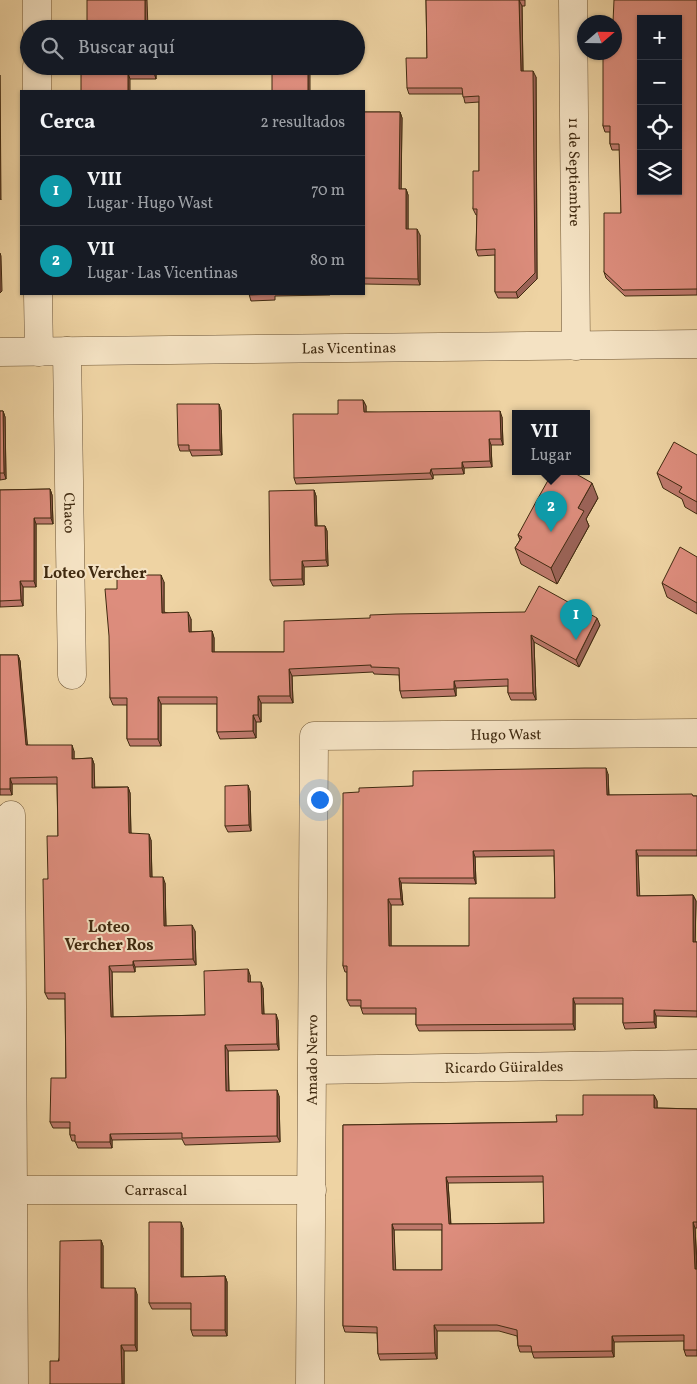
<!DOCTYPE html>
<html lang="es">
<meta charset="utf-8">
<style>
body{margin:0;font-family:Vollkorn,serif;background:#20242c;color:#f1f3f6}
.controls{position:absolute;right:15px;top:15px;display:grid;overflow:hidden;border-radius:0px;box-shadow:0 1px 4px #0004}
.controls button{width:45px;height:45px;display:grid;place-items:center;padding:0;border:0;border-bottom:1px solid #363941;background:#171b24;color:#f1f3f6;font:25px sans-serif}
.compass{position:absolute;left:577px;top:15px;width:45px;height:45px;border-radius:50%;background:#171b24;box-shadow:0 1px 4px #0004;rotate:70deg}
.you{position:absolute;left:319px;top:799px;width:18px;height:18px;margin:-12px;border:4px solid #fff;border-radius:50%;background:#1a73e8;box-shadow:0 0 0 8px #1a73e833}
.badge{display:grid;place-items:center;width:32px;height:32px;border-radius:50%;background:#ea580c;color:#fff;font-size:16px;font-weight:700}
.pin{position:absolute;translate:-50% -41px;filter:drop-shadow(0 1px 2px #0008)}
.pin::after{content:'';position:absolute;top:26px;width:18px;height:15px;background:inherit;clip-path:polygon(0 0,100% 0,50% 100%)}
.popup{position:absolute;left:512px;top:410px;width:78px;height:65px;box-sizing:border-box;display:grid;place-content:center;border-radius:0px;background:#171b24;filter:drop-shadow(0 1px 4px #0005);font-size:16px;white-space:nowrap;color:#9ea1a6}
.popup b{font-size:19px;color:#f1f3f6}
.popup::after{content:'';position:absolute;left:50%;top:100%;margin-left:-10px;border:10px solid transparent;border-top-color:#171b24}
.list{margin:0;padding:0;list-style:none}
h2{display:flex;justify-content:space-between;align-items:center;height:65px;margin:0;padding:0 20px;font-size:21px}
h2 small{font-size:16px;font-weight:400;color:#9ea1a6}
.list li{display:grid;grid-template-columns:32px 1fr auto;gap:15px;align-items:center;box-sizing:border-box;height:70px;padding:0 20px;border-top:1px solid #363941}
.list b{display:block;font-size:19px;white-space:nowrap}
.list p{margin:0;font-size:16px;white-space:nowrap;color:#9ea1a6}
.list em{font-size:16px;font-style:normal;color:#9ea1a6}
.icon{flex:none;width:28px;height:28px;fill:none;stroke:currentColor;stroke-width:2;stroke-linecap:round;stroke-linejoin:round}
.map{position:relative;flex:none;width:697px;height:1384px;overflow:hidden}
.search{position:absolute;background:#171b24;box-shadow:0 1px 4px #0004;left:20px;top:20px;width:345px;height:55px;display:flex;align-items:center;gap:12px;box-sizing:border-box;padding:0 18px;border-radius:28px;color:#9ea1a6;font-size:19px}
.panel{position:absolute;background:#171b24;box-shadow:0 1px 4px #0004;left:20px;top:90px;width:345px;height:205px;border-radius:0px}
.map>svg:first-child{display:block}
</style>
<div class="map">
<svg width="697" height="1384" viewBox="0 0 697 1384">
<rect width="100%" height="100%" fill="#eed3a3"/>
<filter id="stains"><feTurbulence type="fractalNoise" baseFrequency=".004" numOctaves="4"/><feColorMatrix values="0 0 0 0 .2 0 0 0 0 .09 0 0 0 0 .02 0 0 0 .5 -.17"/></filter>
<radialGradient id="worn" r=".72"><stop offset=".6" stop-color="#630" stop-opacity="0"/><stop offset="1" stop-color="#630" stop-opacity=".3"/></radialGradient>
<g fill="none" stroke-linecap="round" stroke-linejoin="round">
<defs>
<g id="minor">
<path d="M37 0V29"/>
<path id="s1" d="M573 0 576 346"/>
<path d="M37 66V91"/>
<path d="M38 294 39 352"/>
<path id="s2" d="M67 351 72 675"/>
<path id="s3" d="M0 352 697 344"/>
<path d="M11 815 14 1384"/>
<path id="s4" d="M313 1070 697 1064"/>
<path id="s5" d="M0 1190H312"/>
<path id="s6" d="M310 1384 314 736 697 733"/>
</g>
</defs>
<use href="#minor" stroke="#6c5435" stroke-width="29"/>
<use href="#minor" stroke="#f4e2c3" stroke-width="28"/>
</g>
<path fill="#be796c" stroke="#402a10" fill-rule="evenodd" d="M426 0H525V6H522L523 71 536 77 537 279 518 298H498L495 292V255L478 256 476 250 477 215H476L473 209 479 171V102L465 103 463 94H409L407 88 427 58Z
M697 0V295L625 296 606 278 604 272 621 213 620 150H612L610 144V132H605L603 126 613 53Z
M81 66H156V79H130Z
M364 112H400L402 118 401 189H406L408 195V229L420 235V285L364 284Z
M249 294H330V295L275 296V300L251 301Z
M363 400 366 406V412L502 417 503 445H491L492 467 464 468V474L433 475V479L296 484 294 478 338 414Z
M221 410 222 455 192 456 190 451H180L178 445Z
M0 411H3L5 417 6 479 0 480Z
M697 455V514L685 507 682 499 663 488 657 473Z
M555 478 598 498 586 519 589 526 557 584 521 564 515 548 520 540 518 535Z
M50 489 52 495 53 524H36V587H23V606L0 607V490Z
M314 490 316 496 317 526H325L327 531 328 566 304 567V585L273 586 270 580Z
M697 557V614L667 597 662 583Z
M164 582V612L191 619V632L212 631 214 638V652H284L600 625 579 667 534 642 536 700H511L508 693V686L456 688V696L402 698 400 691 399 675 374 674 373 672 292 676 293 703H261V722H256V738L220 739 217 732V704H161V746H130L127 739V705H113L110 698 117 589Z
M0 655H18L20 661 27 745 74 751V759L92 758 94 764V787H128L130 793 131 833 151 840 152 877 165 883 166 926 195 931 196 965 135 967V972H112L113 1017 205 1015 250 975V982L263 988 264 1014 278 1020 279 1050 228 1051 229 1091 279 1096 280 1142 185 1145 182 1139 112 1140V1148H78L75 1141H72L70 1135V1128H53L50 1122 66 1078 65 999H48L45 993 48 879 58 836 57 784H12V795H0Z
M608 774 609 795 697 796V856H638L639 896 693 895 696 901 695 942H697V1017L656 1016V1028L625 1029 623 1023V1004H575V1030L419 1031 416 1025V1014H363L361 1008V1006H350L347 1000V972H345L343 966 359 792 413 786ZM554 856 555 898 469 946H391V905H403L401 883 476 884 475 857Z
M250 791 251 831 228 832 225 826Z
M654 1095 657 1101V1108L697 1109V1228H695L697 1262V1356H686L684 1350V1341L614 1342V1357L534 1358 532 1352H520L518 1346 517 1336 499 1331H437V1359L380 1360 378 1354 377 1333 345 1332 343 1326V1125L557 1122ZM544 1182V1223L451 1224 448 1183ZM394 1230H442V1270H395Z
M183 1228V1277L225 1276 227 1282V1336H193L191 1330V1309H152L149 1303Z
M101 1240 103 1246V1288L137 1294V1351H124V1384H50Z"/>
<path fill="#9b6358" stroke="#402a10" d="M145 0H147L148 29H145Z
M519 0 522 6 523 77 521 71Z
M154 66H156V79L154 73Z
M308 66H310V91H308Z
M533 71 536 77 537 279 518 298 516 292Z
M128 73 130 79V91H128Z
M0 75 1 200 0 198Z
M400 112 402 118 401 195 399 189Z
M406 189 408 195V235L406 229Z
M417 229 420 235V285L418 279Z
M0 253 1 256 2 291 0 293Z
M363 400 366 406V418L364 412Z
M219 404 221 410 222 455 220 450Z
M3 411 5 417 6 479 4 473Z
M500 411 502 417 503 445 501 439Z
M489 439 491 445 492 467 490 461Z
M462 462 464 468V474L462 468Z
M431 469 433 475V479L430 473Z
M592 483 598 498 586 519 589 526 557 584 551 568 578 508Z
M50 489 52 495 53 524 51 518Z
M314 490 316 496 317 532 315 526Z
M34 518 36 524V587L34 581Z
M325 526 327 531 328 566 326 560Z
M302 561 304 567V585L302 579Z
M161 575 164 582V620L162 613Z
M20 581 23 587V606L21 600Z
M188 612 191 619V639L189 632Z
M597 618 600 625 579 667 576 660Z
M212 631 214 638V659L212 652Z
M531 635 534 642 536 700 533 693Z
M18 655 20 661 28 751 26 745Z
M289 669 292 676 293 703 290 696Z
M454 681 456 688V696L454 689Z
M258 696 261 703V722L258 715Z
M158 697 161 704V746L158 739Z
M253 715 256 722V738L253 731Z
M72 745 74 751V765L72 759Z
M92 758 94 764 95 794 92 788Z
M606 768 608 774 609 801 607 795Z
M10 778 12 784V795L10 789Z
M248 785 250 791 251 831 249 825Z
M128 787 130 793 131 839 129 833Z
M149 834 151 840 152 883 150 877Z
M636 850 638 856 640 902 637 896Z
M473 851 475 857 476 884 474 878Z
M163 877 165 883 166 932 164 926Z
M399 878 401 883 403 905 401 899Z
M693 895 696 901 695 948 693 942Z
M388 899 391 905V952L389 946Z
M192 925 195 931 196 965 193 959Z
M133 961 135 967V972L133 965Z
M109 966 112 972 113 1023 111 1017Z
M248 969 250 975 251 989 248 982Z
M261 982 263 988 264 1020 262 1014Z
M573 998 575 1004V1030L573 1024Z
M654 1010 656 1016V1028L654 1022Z
M276 1014 278 1020 279 1050 277 1044Z
M225 1045 228 1051 229 1098 226 1091Z
M277 1090 279 1096 280 1142 277 1136Z
M654 1095 657 1101V1114L654 1108Z
M110 1134 112 1140V1148L110 1142Z
M446 1177 448 1183 451 1230 449 1224Z
M181 1222 183 1228V1283L181 1277Z
M693 1222 695 1228 697 1273 695 1269Z
M392 1224 394 1230 396 1276 393 1270Z
M101 1240 103 1246V1294L101 1288Z
M225 1276 227 1282V1336L225 1330Z
M135 1288 137 1294V1351L135 1345Z
M434 1325 437 1331V1359L435 1353Z
M612 1336 614 1342V1357L612 1351Z
M121 1345 124 1351V1384H122Z"/>
<path fill="#dd8d7d" stroke="#402a10" fill-rule="evenodd" d="M87 0H145V29H87Z
M426 0H519L521 71H533L535 273 516 292H495V249L476 250 477 209H473V171H479V96L463 97 462 88H407L406 58H427Z
M614 0H697V289L623 290 604 272V213H621L619 144H610V126H603V53H613V52H614V22H613ZM641 19H678V191H641Z
M81 66H154V73H128V91H81Z
M272 66H308V91H272Z
M364 112H400L399 189H406V229H417L418 279 364 278Z
M249 294H273L249 295Z
M338 400H363L364 412 500 411 501 439H489L490 461 462 462V468L431 469 430 473 294 478 293 414H338Z
M177 404H219L220 450H189V445H178Z
M0 411H3L4 473H0Z
M674 442 697 455V502L679 492 682 487 657 473Z
M559 471H571L592 483 578 508 584 511 551 568 515 548 522 537 518 535 537 500 551 475 555 478Z
M50 489 51 518H34V581H20L21 600 0 601V490Z
M314 490 315 526H325L326 560 302 561V579L270 580 269 491Z
M680 547 697 557V603L662 583Z
M117 575H161L162 613 188 612 189 632 212 631V652H284V621L370 618V615L396 614 525 612 539 586 597 618 576 660 531 635 533 693H508V679L454 681V689L400 691 399 668 371 667V665L289 669 290 696H258V715H253V731L217 732V697H158V739H127V698H110L109 636 105 589H117Z
M0 655H18L26 745H72V759L92 758V788L128 787 129 833 149 834 150 877H163L164 926 192 925 193 959 133 961V965L109 966 111 1017 205 1015 204 971 248 969V982H261L262 1014H276L277 1044 225 1045 226 1091 277 1090V1136L182 1138V1133L110 1134V1142H75V1135H70V1122H50L51 1078H66L65 993H45L43 879H48L47 836H58L57 777 10 778V789H0Z
M585 768H606L607 795 692 794 693 796H697V850H636L637 896 693 895V942H697V1011L654 1010V1022L623 1023V998H573V1024L416 1025V1008H361V1000H347V966H343V793L359 792V788L413 786V771ZM554 850 555 898H469V946H389L388 899H401L399 878H474L473 851Z
M248 785 249 825 225 826V786Z
M583 1095H654V1108L697 1109V1222H693L695 1269H697V1350H684V1335L612 1336V1351L532 1352 531 1346H518L517 1330 497 1325H434L435 1353 378 1354 377 1327 343 1326V1125L557 1122 556 1115H583ZM543 1176 544 1223 449 1224 446 1177ZM392 1224H442V1270H393Z
M149 1222H181V1277L225 1276V1330H191V1303H149Z
M101 1240V1288H135V1345H121L122 1384H50V1361H59L60 1241Z"/>
<g text-anchor="middle" stroke-width="4" stroke-linejoin="round" paint-order="stroke">
<g font-size="15" fill="#402a10" stroke="#f4e2c3">
<text dy="5" stroke="none"><textPath href="#s1" startOffset="172">11 de Septiembre</textPath></text>
<text dy="5" stroke="none"><textPath href="#s3" startOffset="349">Las Vicentinas</textPath></text>
<text dy="5" stroke="none"><textPath href="#s2" startOffset="162">Chaco</textPath></text>
<text dy="5" stroke="none"><textPath href="#s6" startOffset="840">Hugo Wast</textPath></text>
<text dy="5" stroke="none"><textPath href="#s6" startOffset="324">Amado Nervo</textPath></text>
<text dy="5" stroke="none"><textPath href="#s4" startOffset="191">Ricardo Güiraldes</textPath></text>
<text dy="5" stroke="none"><textPath href="#s5" startOffset="156">Carrascal</textPath></text>
</g>
<g font-size="16" font-weight="bold" fill="#402a10" stroke="#f4e2c3">
<text x="95" y="578">Loteo Vercher</text>
<text x="109" y="932">Loteo<tspan x="109" dy="18">Vercher Ros</tspan></text>
</g>
</g>
<rect width="100%" height="100%" filter="url(#stains)"/>
<rect width="100%" height="100%" fill="url(#worn)"/>
</svg>
<div class="controls">
<button>+</button>
<button>−</button>
<button><svg class="icon" aria-label="locate" viewBox="0 0 24 24"><circle cx="12" cy="12" r="6"/><path d="M12 2v4M12 18v4M2 12h4M18 12h4"/></svg></button>
<button><svg class="icon" aria-label="layers" viewBox="0 0 24 24"><path d="M12 4l9 5-9 5-9-5zM3 14l9 5 9-5"/></svg></button>
</div>
<svg class="compass" viewBox="-18 -18 36 36"><path d="M0-13l5 13h-10z" fill="#e53935"/><path d="M0 13l5-13h-10z" fill="#9ea1a6"/></svg>
<div class="you"></div>
<div class="pin badge" style="left:576px;top:640px;background:#0f9aa8">1</div>
<div class="pin badge" style="left:551px;top:532px;background:#0f9aa8">2</div>
<div class="popup"><b>VII</b>Lugar</div>
<div class="search"><svg class="icon" aria-label="search" viewBox="0 0 24 24"><circle cx="10" cy="10" r="6"/><path d="M15 15l6 6"/></svg>Buscar aquí</div>
<section class="panel">
<h2>Cerca<small>2 resultados</small></h2>
<ul class="list">
<li><span class="badge" style="background:#0f9aa8">1</span><div><b>VIII</b><p>Lugar · Hugo Wast</p></div><em>70 m</em></li>
<li><span class="badge" style="background:#0f9aa8">2</span><div><b>VII</b><p>Lugar · Las Vicentinas</p></div><em>80 m</em></li>
</ul>
</section>
</div>
